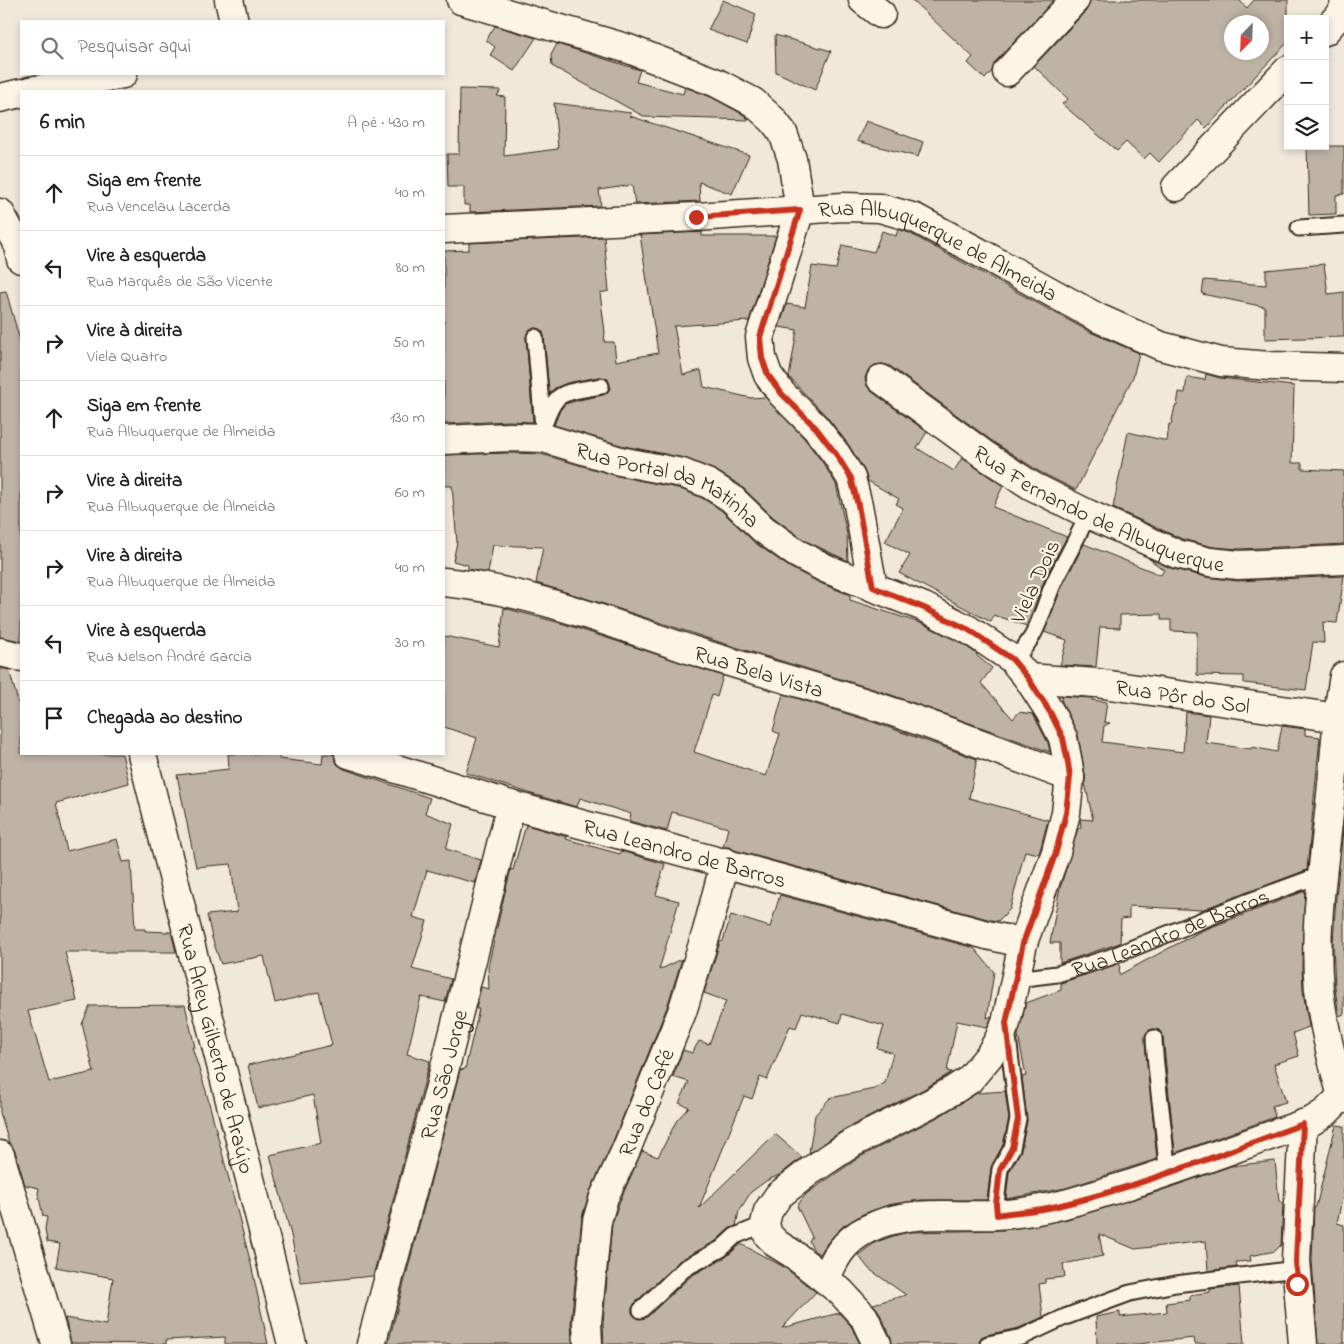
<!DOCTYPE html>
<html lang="pt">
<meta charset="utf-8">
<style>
body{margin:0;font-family:"Indie Flower",sans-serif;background:#f6f6f6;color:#202124}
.controls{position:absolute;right:15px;top:15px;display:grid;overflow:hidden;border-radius:0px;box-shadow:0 2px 8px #0003}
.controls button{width:45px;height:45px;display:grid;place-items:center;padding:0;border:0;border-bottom:1px solid #e0e0e0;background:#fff;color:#202124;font:25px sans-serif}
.compass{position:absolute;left:1224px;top:15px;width:45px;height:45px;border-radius:50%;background:#fff;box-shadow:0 2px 8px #0003;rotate:203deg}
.stop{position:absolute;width:15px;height:15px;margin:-11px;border:4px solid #c8321e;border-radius:50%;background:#fff}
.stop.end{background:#c8321e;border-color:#fff;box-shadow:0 1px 5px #0008}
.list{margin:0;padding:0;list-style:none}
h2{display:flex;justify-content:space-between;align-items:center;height:65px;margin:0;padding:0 20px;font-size:21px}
h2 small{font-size:16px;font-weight:400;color:#757577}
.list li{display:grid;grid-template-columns:32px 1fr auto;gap:15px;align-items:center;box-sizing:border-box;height:75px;padding:0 20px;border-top:1px solid #e0e0e0}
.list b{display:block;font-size:19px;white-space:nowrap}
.list p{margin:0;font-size:16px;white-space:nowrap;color:#757577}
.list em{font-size:16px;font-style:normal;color:#757577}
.icon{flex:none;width:28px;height:28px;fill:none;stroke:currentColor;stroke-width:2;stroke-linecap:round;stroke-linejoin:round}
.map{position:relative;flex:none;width:1344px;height:1344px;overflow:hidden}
.search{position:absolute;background:#fff;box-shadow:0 2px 8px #0003;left:20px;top:20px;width:425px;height:55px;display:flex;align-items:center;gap:12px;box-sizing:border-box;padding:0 18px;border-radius:0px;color:#757577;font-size:19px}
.panel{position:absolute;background:#fff;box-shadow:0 2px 8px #0003;left:20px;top:90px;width:425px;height:665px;border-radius:0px}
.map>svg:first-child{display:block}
</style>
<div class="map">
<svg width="1344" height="1344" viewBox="0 0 1344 1344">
<rect width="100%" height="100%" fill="#f0e9d9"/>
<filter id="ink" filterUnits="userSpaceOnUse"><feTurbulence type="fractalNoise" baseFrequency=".02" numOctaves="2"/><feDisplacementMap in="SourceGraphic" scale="10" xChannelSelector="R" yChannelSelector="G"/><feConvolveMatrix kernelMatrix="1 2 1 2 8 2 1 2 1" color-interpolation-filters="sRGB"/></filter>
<g filter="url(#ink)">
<path fill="#beb3a4" stroke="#3b2a1e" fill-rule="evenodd" d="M723 0 756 14 747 44 708 30Z
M912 0H1054L996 61 992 71 985 79 968 63 973 57Z
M1090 0H1239L1247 8 1254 0H1288V42L1206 128 1198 120 1159 162 1150 153 1144 159 1126 142 1117 151 1062 104 1068 99 1034 66 1086 11ZM1232 22H1262V52H1232Z
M495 26 536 38 514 71 490 55 495 47 486 40Z
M775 35 831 51 815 90 776 72Z
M557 44 640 70 636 82 683 94 685 87 711 97 744 115 749 120 645 117 552 66 551 55Z
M460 89 501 90 497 96 505 97 504 156 558 149 554 103 631 113 630 116 749 155 732 194 699 182 700 201 635 204 632 185 599 190 601 206 470 212V205H464V187H448L447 154H459Z
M866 121 923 142 918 157 857 141Z
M1307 146H1344V194L1336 195V214L1309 215Z
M898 229 909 233 1090 332 1139 353 1133 377 1076 490 1040 472 995 443 890 366 883 364 875 365 868 370 865 378 867 386 871 391 927 432 917 448 954 471 962 458 1003 486 993 507 1067 537 1046 576 1027 626 994 615 991 622 899 573 910 555 885 542 903 508 896 504 899 499 868 481 864 470 848 444 827 417 789 377 797 330 779 327 787 304 805 307 812 266 836 269 842 245 874 252 882 231 896 236Z
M702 232V236H776L749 321 674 326 683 375 701 370 704 387 751 398 765 397 804 438 823 463 836 484 847 534 848 561 804 540 773 517 740 485 715 470 685 458 624 446 554 425 560 410 565 404 579 400 603 395 610 389V385L608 379 599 377 567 383 555 388 549 393 544 336 542 331 538 328 530 329 526 337 533 422 509 421 444 424V251L469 250V243L604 237 609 291 600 293 605 332 604 342H614L616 361 658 353 640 235Z
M1324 264 1328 294 1344 292V337L1265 339V307L1202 294 1204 280 1266 285V270Z
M6 291 21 344V641L0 637V292Z
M1206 374 1220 378 1294 386 1292 463H1302V469L1344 471V544L1239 549 1213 547 1182 539 1113 508 1128 432 1167 441 1169 424 1171 425 1175 406H1177L1179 392 1185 393 1187 377 1205 380Z
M510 453 541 454 617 476 678 488 702 498 721 510 754 542 789 567 820 583 850 595V600L923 624 961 643 977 654V656L992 668 981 683 1013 719 1019 712 1033 714 1048 743 1050 752 883 692 719 642 604 604 536 583 543 547 493 545 488 573 468 569V565L453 561 457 542 452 486H444V455Z
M1084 544 1161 575 1164 570 1148 558 1173 569 1206 577 1237 581 1344 576 1337 623 1323 622 1324 643 1313 642 1306 690 1244 683V676L1197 675V632L1171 631V620H1161V614L1120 615V628L1100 627 1096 667 1060 665 1067 640 1044 632 1063 584Z
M504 608 564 624 723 676 717 697 712 695 694 752 766 776 780 734 773 731 783 694 873 722 977 759 969 798 1048 820 1039 854 1025 851 1010 909 998 921 991 920 734 850 729 847H723L728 828 672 812 667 831 629 821 631 814 580 798 577 807 535 795 466 773 477 738 444 727V636L499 647Z
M0 668 9 670 21 712V754H122L129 783 56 803 67 851 117 839 123 862 131 861 135 929H145V931L171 932 176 952H65L77 1001 28 1011 49 1082 94 1072 82 1024 90 1006 185 1005 195 1047H192L206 1091 251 1264 268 1344H225V1337L166 1340V1344L71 1343 65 1318 106 1325 113 1278 56 1267 60 1244 47 1242 45 1229 47 1217 43 1216 38 1193 39 1188 25 1185 15 1151 9 1143 0 1113Z
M1061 696 1092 698V700L1107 702 1104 722 1110 723 1104 726 1102 742 1183 752 1186 712 1209 715 1206 743 1251 749 1252 747 1277 752 1282 726 1305 729V735L1320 737 1307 870 1201 910 1129 906V918L1121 919 1120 943 1060 963V943H1050L1059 892 1078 828H1081L1080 819 1093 820 1085 783V775L1078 735 1062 702Z
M228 754H278L279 759 322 764 323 754H334L337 764 344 769 430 798 425 813 453 824 446 849 481 860 475 883 427 870 413 917 427 921 412 969 451 979 445 1002 421 997 407 1054 430 1061 373 1276 301 1283 291 1235 270 1155 321 1143 313 1095 258 1108 248 1065 332 1045 319 992 275 1003 264 956 221 964 212 938 207 915 237 912 231 864 196 867 177 775 229 769Z
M1344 820V1014L1339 1016 1335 988 1333 943 1336 897Z
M526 825 567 837 566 839 591 846 620 854 621 851 665 864 656 895 679 901 659 970 682 959 667 1007 612 1144 590 1191 582 1217 571 1322 572 1344H388L460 1070 465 1069 479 1009H476L481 987 489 989 488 967 505 892 511 869 513 870Z
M1305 891 1302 966 1303 991 1309 1027 1293 1033 1299 1056 1274 1064 1286 1102 1272 1106 1275 1117 1175 1153 1163 1037 1159 1030 1153 1029 1146 1033 1145 1039 1157 1159 1066 1188 1006 1199 1009 1172 1021 1150 1027 1121 1022 1077 1026 1076 1018 1035 1026 1003 1061 990V983L1120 963 1119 975 1201 931Z
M780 895 974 948 994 972 987 1018 992 1016 991 1018 987 1027 957 1021 947 1071 952 1072 924 1089 845 1129 809 1153 815 1115 830 1098 874 1089 885 1083 893 1053 877 1048 884 1026 842 1014 840 1023 802 1012 796 1028 790 1026 767 1080 760 1077 752 1099 744 1096 699 1208 775 1134 802 1157 781 1174 766 1181 751 1192 739 1211 736 1226 729 1229 716 1241 679 1261 635 1303 632 1308V1313L638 1319 647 1317 691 1276 726 1257 741 1244 784 1267 816 1292 782 1328 839 1313 851 1326 860 1344H604L603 1323 612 1224 619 1203 642 1151 658 1157 677 1120 689 1107 679 1103 689 1082 673 1077 683 1050 692 1053 699 1041 709 1044 726 1001 704 993 720 942 723 941 731 915 770 927Z
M1005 1091 1009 1119 1003 1145 991 1168 987 1200H921L888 1205 863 1214 843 1226 828 1242 820 1254 814 1251 809 1241 812 1237 797 1206 806 1194 860 1157 938 1117 977 1093Z
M1336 1125 1344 1126V1190L1337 1223 1344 1225V1344H1318L1312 1260 1314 1208 1316 1207Z
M1275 1161 1279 1201 1283 1203 1281 1245 1275 1251 1250 1256 1251 1261 1236 1262 1237 1267 1208 1271 1206 1241 1135 1249 1099 1234 1103 1256 1063 1264 1065 1277 1045 1279V1283L1039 1284 1043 1317 1019 1328 986 1335 981 1337 979 1344H892L891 1337 878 1310 873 1304 906 1295 869 1269 858 1255 876 1242 897 1235 910 1232 1004 1230 1064 1220 1151 1194 1231 1166Z
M1239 1286 1244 1344H1195L1194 1338 1138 1344H1097L1096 1317 1120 1312V1317L1167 1312 1166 1303 1190 1300V1295L1210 1292V1289Z"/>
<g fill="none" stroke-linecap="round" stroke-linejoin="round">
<defs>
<g id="lane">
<path d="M1299 228 1344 225"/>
<path d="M535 337 544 438"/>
<path d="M544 425C547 417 550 407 556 400 563 390 589 389 601 386"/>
<path d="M1012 659C1039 640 1042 607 1055 580 1066 558 1078 537 1088 514"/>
<path id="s1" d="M1016 979 1057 974 1108 958 1247 902 1323 874"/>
<path d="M1154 1038C1156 1083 1165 1127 1167 1172"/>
<path d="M997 1215 996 1204 1000 1169 1012 1148 1018 1119 1007 1029"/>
<path d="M641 1310 685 1268 721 1249 735 1236 765 1224"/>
<path d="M988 1344 1022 1337 1065 1317 1130 1293 1176 1284 1296 1269"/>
</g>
<g id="street">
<path d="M229 0 234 21"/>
<path d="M461 0 629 49 717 83 753 102 773 120 783 133 792 159 800 210 760 337 762 358 768 375 782 394 816 428 836 454 851 478 858 505 873 587 924 607 969 630 1012 659 1028 678 1050 712 1063 738 1068 763 1070 777 1066 813 1056 852 1023 943 1006 1023 998 1041 989 1056 969 1080 955 1089 931 1103 852 1143 810 1171 779 1195 768 1211 765 1224 768 1235 777 1244 793 1254 841 1292 864 1317 877 1344"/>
<path d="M863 0 881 14"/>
<path d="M1325 31 1342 12 1344 6"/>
<path d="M1007 72 1075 0"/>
<path d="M30 91 123 74"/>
<path d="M0 98 21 93"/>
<path d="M1176 187 1288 70"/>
<path id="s2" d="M444 229 696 217 843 207 880 208 915 218 975 250 1098 318 1161 346 1221 362 1270 366 1344 368"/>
<path id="s3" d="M881 379 986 456 1032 486 1088 514 1177 554 1210 562 1239 565 1344 560"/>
<path id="s4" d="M444 440 510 437 544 438 620 461 682 473 709 484 731 498 763 529 796 553 827 569 873 587"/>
<path id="s5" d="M444 582C529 590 610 623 691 650 753 670 816 687 878 707 943 728 1006 754 1070 777"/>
<path d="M0 652 21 657"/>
<path d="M1344 676C1336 718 1335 761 1330 804 1324 864 1313 928 1319 989 1323 1026 1332 1061 1342 1096L1344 1099"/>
<path id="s6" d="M1028 678 1096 683 1338 718"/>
<path id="s7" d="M349 754 511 805 987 935 1023 943"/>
<path d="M1303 1124 1296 1260 1303 1344"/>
<path d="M0 1155 56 1344"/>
<path d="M826 1279C837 1250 850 1235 879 1224 916 1210 957 1217 996 1215 1014 1214 1034 1211 1052 1207 1076 1202 1099 1194 1122 1187 1186 1167 1248 1143 1312 1121L1326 1112 1342 1096"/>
<path id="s8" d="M371 1344 440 1087 511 805"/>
<path id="s9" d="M588 1344 587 1323 597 1221 604 1197 626 1150 682 1012 707 931 725 862"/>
</g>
<g id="secondary">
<path d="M0 213 18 245 21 259"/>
<path id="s10" d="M142 754 292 1344"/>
</g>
</defs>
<use href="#lane" stroke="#3b2a1e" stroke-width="19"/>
<use href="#street" stroke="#3b2a1e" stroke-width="31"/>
<use href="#secondary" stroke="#3b2a1e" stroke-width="31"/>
<use href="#lane" stroke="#fcf5e5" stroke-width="15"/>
<use href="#street" stroke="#fcf5e5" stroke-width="28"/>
<use href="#secondary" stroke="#fcf5e5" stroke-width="28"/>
</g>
</g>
<g fill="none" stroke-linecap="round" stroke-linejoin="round" filter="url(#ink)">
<path stroke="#c8321e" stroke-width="6" d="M696 217 800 210 760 337 762 358 768 375 782 394 816 428 836 454 851 478 858 505 873 587 924 608 969 630 1012 659 1028 678 1050 712 1063 738 1068 763 1070 777 1066 813 1056 852 1023 943 1006 1023 1018 1119 1012 1148 1000 1170 996 1204 997 1215C1016 1212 1035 1211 1053 1207 1139 1187 1221 1154 1303 1124L1296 1260 1297 1284"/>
</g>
<g text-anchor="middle" stroke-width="4.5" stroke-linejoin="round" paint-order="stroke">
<g font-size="22" fill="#3b2a1e" stroke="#fcf5e5">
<text dy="8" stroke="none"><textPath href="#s2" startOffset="504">Rua Albuquerque de Almeida</textPath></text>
<text dy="8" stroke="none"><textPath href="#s4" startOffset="234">Rua Portal da Matinha</textPath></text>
<text dy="8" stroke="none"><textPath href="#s3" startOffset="256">Rua Fernando de Albuquerque</textPath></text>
<text transform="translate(1034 581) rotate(-65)" y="8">Viela Dois</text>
<text dy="8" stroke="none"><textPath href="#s5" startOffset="328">Rua Bela Vista</textPath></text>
<text dy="8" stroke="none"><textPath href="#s6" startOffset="156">Rua Pôr do Sol</textPath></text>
<text dy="8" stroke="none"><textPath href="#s7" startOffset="350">Rua Leandro de Barros</textPath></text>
<text dy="8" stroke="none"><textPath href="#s1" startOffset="162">Rua Leandro de Barros</textPath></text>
<text dy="8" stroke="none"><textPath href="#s10" startOffset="304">Rua Arley Gilberto de Araújo</textPath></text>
<text dy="8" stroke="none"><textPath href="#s8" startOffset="279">Rua São Jorge</textPath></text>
<text dy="8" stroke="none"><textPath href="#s9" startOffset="252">Rua do Café</textPath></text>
</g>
</g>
</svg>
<div class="controls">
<button>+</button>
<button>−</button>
<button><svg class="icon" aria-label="layers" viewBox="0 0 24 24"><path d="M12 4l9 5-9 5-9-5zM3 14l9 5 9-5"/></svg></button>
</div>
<svg class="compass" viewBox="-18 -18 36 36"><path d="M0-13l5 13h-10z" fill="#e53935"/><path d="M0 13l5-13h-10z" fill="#757577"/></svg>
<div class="stop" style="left:1297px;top:1284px"></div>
<div class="stop end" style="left:696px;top:217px"></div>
<div class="search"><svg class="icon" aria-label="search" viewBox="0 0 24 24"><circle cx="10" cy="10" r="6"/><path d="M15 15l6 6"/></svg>Pesquisar aqui</div>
<section class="panel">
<h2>6 min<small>A pé · 430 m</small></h2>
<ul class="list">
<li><svg class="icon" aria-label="ahead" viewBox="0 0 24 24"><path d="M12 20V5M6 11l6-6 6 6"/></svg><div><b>Siga em frente</b><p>Rua Vencelau Lacerda</p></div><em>40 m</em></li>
<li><svg class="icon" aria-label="left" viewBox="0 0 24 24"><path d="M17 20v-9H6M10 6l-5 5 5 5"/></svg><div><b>Vire à esquerda</b><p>Rua Marquês de São Vicente</p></div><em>80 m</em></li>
<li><svg class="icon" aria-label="right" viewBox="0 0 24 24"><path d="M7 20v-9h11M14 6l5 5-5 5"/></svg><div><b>Vire à direita</b><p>Viela Quatro</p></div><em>50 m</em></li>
<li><svg class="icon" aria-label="ahead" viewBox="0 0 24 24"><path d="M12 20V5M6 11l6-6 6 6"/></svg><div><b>Siga em frente</b><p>Rua Albuquerque de Almeida</p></div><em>130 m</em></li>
<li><svg class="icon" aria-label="right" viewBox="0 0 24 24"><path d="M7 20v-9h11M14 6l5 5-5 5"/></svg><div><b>Vire à direita</b><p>Rua Albuquerque de Almeida</p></div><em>60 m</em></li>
<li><svg class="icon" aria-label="right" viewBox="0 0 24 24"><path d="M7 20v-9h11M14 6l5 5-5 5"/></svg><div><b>Vire à direita</b><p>Rua Albuquerque de Almeida</p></div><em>40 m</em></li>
<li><svg class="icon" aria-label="left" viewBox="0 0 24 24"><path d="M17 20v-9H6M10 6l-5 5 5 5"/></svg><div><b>Vire à esquerda</b><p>Rua Nelson André Garcia</p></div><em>30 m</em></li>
<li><svg class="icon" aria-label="arrive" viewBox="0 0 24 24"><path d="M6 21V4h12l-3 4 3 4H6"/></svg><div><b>Chegada ao destino</b></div></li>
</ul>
</section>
</div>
